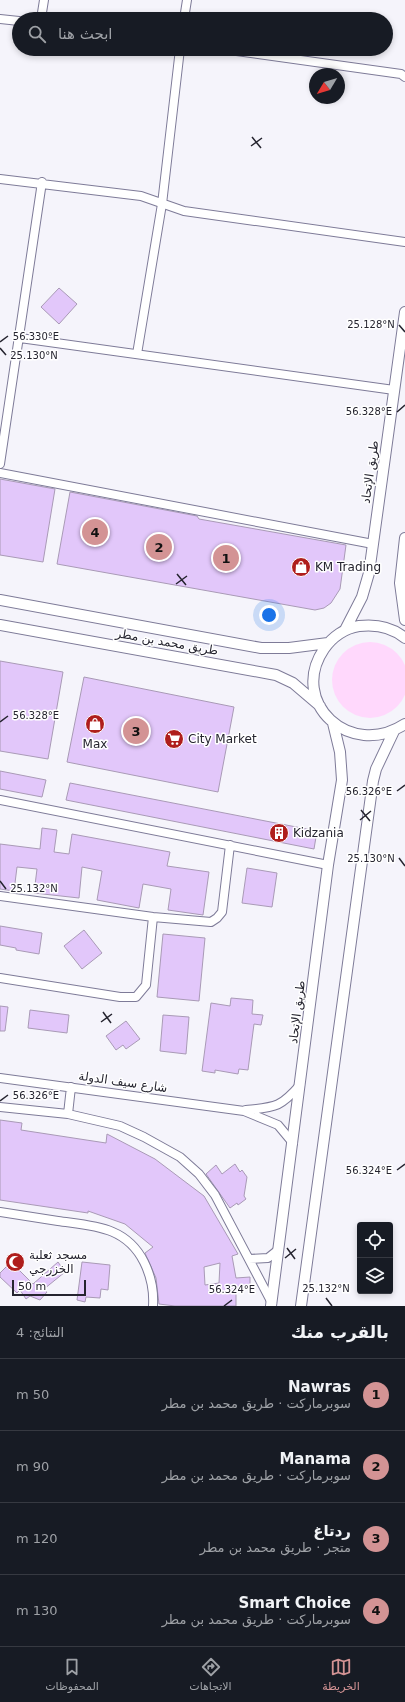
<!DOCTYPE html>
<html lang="ar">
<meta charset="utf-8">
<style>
body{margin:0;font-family:"DejaVu Sans",Vazirmatn,sans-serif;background:#20242c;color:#f1f3f6;direction:rtl}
.controls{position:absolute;right:12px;bottom:12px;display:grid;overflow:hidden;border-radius:4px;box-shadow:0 2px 6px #0003}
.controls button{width:36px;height:36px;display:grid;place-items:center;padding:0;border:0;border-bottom:1px solid #363941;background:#171b24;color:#f1f3f6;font:20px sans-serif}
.compass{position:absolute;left:309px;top:68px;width:36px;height:36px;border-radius:50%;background:#171b24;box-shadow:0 2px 6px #0003;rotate:232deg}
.scale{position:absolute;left:12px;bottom:10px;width:74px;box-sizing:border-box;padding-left:4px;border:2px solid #25242f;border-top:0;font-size:11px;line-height:14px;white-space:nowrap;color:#25242f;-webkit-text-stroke:3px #fff;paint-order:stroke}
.you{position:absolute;left:269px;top:615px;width:14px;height:14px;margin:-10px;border:3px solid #fff;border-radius:50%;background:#1a73e8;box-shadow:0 0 0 6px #1a73e833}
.badge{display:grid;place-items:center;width:26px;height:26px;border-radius:50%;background:#d39394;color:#111;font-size:13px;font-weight:700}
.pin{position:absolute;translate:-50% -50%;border:2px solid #fff;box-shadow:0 1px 4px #0006}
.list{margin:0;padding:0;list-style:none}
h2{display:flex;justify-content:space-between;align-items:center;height:52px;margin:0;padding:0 16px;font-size:17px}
h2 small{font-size:13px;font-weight:400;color:#9ea1a6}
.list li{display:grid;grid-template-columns:26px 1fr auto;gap:12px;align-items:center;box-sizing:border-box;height:72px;padding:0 16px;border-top:1px solid #363941}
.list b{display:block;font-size:15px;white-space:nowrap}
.list p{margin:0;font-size:13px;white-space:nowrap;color:#9ea1a6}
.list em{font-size:13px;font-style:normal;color:#9ea1a6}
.icon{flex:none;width:22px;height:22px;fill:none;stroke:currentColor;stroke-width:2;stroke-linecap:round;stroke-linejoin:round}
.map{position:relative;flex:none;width:405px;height:1306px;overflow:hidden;direction:ltr}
.search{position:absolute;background:#171b24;box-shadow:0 2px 6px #0003;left:12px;right:12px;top:12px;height:44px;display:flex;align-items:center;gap:10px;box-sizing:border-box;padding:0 14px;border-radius:22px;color:#9ea1a6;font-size:15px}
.sheet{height:340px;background:#171b24}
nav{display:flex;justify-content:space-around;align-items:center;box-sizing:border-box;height:56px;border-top:1px solid #363941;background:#171b24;font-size:11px;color:#9ea1a6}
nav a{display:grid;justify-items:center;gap:2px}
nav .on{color:#d39394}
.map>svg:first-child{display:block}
</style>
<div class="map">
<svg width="405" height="1306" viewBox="0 0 405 1306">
<rect width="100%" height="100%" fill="#f5f4fb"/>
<path fill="#ffd8fc" d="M332 680a38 38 0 1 1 76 0a38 38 0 1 1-76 0Z"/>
<path fill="#e2c7fa" stroke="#a99ab6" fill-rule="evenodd" d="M59 288 77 304 59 324 41 307Z
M0 479 55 489 43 562 0 555Z
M70 492 197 516 199 519 346 545 340 589 331 603 324 608 315 610 57 564Z
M0 661 63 672 48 759 0 751Z
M84 677 234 707 218 792 67 762Z
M0 771 46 780 42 797 0 789Z
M70 783 317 831 314 849 66 800Z
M42 828 57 830 54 852 69 854 72 834 170 852 167 866 209 872 203 915 168 910 171 889 143 884 139 908 97 900 102 871 82 867 79 898 34 893 37 869 17 867 14 891 0 889V844L40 849Z
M247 868 277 873 272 907 242 903Z
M0 926 42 933 39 954 16 950V948L0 945Z
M84 930 102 953 82 969 64 946Z
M163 934 205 938 199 1001 157 997Z
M231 998 253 1000 252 1014 263 1015 261 1025 254 1024 248 1070 239 1069 238 1074 215 1070V1073L202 1071 211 1003 230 1006Z
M0 1006 8 1007 5 1031H0Z
M30 1010 69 1015 67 1033 28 1028Z
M163 1015 189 1017 186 1054 160 1051Z
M126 1021 140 1039 126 1049 123 1045 116 1050 106 1036Z
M0 1120 22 1123 21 1130 106 1143 107 1134 155 1159 204 1196 238 1254 232 1256 236 1278 250 1277V1287L236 1290V1306H175L159 1304 156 1278 145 1253 153 1247 125 1224 88 1211V1213L0 1200ZM220 1263 219 1283 205 1285 204 1267Z
M235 1164 240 1172 242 1170 247 1177 244 1196 246 1199 238 1205 237 1203 230 1208 206 1174 216 1165 222 1174Z
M11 1262 33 1284 58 1262 65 1272 44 1289 47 1292 40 1300 30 1296 26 1299 20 1290 17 1293 0 1277V1273Z
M82 1262 110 1265 108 1290 101 1289 100 1298 86 1297 85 1302 77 1300Z"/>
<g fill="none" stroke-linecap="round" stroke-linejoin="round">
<defs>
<path id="minor" d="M0 19 19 21
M41 19 44 0
M184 19 187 0
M222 49 401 74 405 77
M0 179 141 196 184 211 405 242
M20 338 394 390
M137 354 162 204 180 49
M0 464 42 182
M0 473 373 544
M0 800 328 865
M0 896 153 917 211 922 217 918 222 912 230 845
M0 978 120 997H136L146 985 153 917
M0 1078 244 1111 278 1125 293 1143
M0 1107 68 1114 120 1126 144 1137 180 1157 199 1174 215 1195 272 1303
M246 1110C275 1107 280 1108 300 1085
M68 1114 71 1087
M0 1212C19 1215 38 1218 58 1221 93 1226 126 1226 144 1262 151 1276 154 1290 153 1306
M249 1259 268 1258 278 1250"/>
<path id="tertiary" d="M405 538 400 583 405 620
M0 600 261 648H289L328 643
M0 625 276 675 293 683 320 706
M345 630 362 597 369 573 405 312
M405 638C392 627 376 624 359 626 345 628 332 637 324 649 288 702 350 760 405 724
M271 1306 328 865 342 780 340 752 333 723
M301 1306 373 781 376 769 394 731"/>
</defs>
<use href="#minor" stroke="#7e7b98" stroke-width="10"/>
<use href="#tertiary" stroke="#7e7b98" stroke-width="12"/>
<use href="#minor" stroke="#fff" stroke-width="8"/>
<use href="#tertiary" stroke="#fff" stroke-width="10"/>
</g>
<path fill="none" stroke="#25242f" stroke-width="1.5" d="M252 137 261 148M251 146 262 138M399 325 405 332M0 342 8 336M0 348 6 355M397 412 405 405M177 574 186 585M176 584 187 576M0 722 8 716M397 791 405 785M361 810 370 821M360 820 371 811M399 858 405 866M0 881 6 889M103 1012 111 1023M101 1022 112 1014M0 1101 8 1095M397 1170 405 1164M287 1248 295 1259M285 1258 296 1249M326 1298 332 1306M224 1306 232 1300"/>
<defs>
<symbol id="shop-disc" viewBox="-11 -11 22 22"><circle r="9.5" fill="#af1e1c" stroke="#fff"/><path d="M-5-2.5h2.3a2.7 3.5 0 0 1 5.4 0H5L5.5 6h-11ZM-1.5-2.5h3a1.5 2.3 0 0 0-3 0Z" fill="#fff"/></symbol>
<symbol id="supermarket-disc" viewBox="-11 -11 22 22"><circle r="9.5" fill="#af1e1c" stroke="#fff"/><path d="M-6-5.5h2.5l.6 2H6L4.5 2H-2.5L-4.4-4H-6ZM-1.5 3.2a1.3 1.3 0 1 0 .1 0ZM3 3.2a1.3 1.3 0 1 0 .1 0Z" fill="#fff"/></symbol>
<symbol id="building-disc" viewBox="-11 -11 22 22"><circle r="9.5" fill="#af1e1c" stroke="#fff"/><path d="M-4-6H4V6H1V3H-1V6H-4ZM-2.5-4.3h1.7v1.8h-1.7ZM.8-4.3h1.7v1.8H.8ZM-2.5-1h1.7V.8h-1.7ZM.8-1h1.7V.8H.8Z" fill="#fff"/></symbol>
<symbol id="mosque-disc" viewBox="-11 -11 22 22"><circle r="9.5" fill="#af1e1c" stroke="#fff"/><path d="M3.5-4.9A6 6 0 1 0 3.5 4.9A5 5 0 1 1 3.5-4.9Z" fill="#fff"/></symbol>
</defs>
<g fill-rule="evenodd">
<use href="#shop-disc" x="290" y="556" width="22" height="22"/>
<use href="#shop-disc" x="84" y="713" width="22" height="22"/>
<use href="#supermarket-disc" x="163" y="728" width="22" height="22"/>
<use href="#building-disc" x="268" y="822" width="22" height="22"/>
<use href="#mosque-disc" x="4" y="1251" width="22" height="22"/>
</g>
<g text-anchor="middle" stroke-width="3" stroke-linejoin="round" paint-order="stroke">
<g font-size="12" fill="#25242f" stroke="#fff">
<text transform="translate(370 472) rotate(-82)" y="4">طريق اﻹتحاد</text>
<text transform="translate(167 642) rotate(10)" y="4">طريق محمد بن مطر</text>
<text transform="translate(297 1012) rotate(-83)" y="4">طريق اﻹتحاد</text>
<text transform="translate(123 1082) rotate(8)" y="4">شارع سيف الدولة</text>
</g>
<g font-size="12" fill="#25242f" stroke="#fff" text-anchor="start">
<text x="315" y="571">KM Trading</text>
<text x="188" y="743">City Market</text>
<text x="95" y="748" text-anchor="middle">Max</text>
<text x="293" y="837">Kidzania</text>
<text x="29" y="1259">مسجد ثعلبة<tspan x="29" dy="14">الخزرجي</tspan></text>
</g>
</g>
<g font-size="10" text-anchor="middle" fill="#25242f" stroke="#fff" stroke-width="3" stroke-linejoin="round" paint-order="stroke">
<text x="371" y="328">25.128°N</text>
<text x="36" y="340">56.330°E</text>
<text x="34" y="359">25.130°N</text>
<text x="369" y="415">56.328°E</text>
<text x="36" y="719">56.328°E</text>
<text x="369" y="795">56.326°E</text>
<text x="371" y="862">25.130°N</text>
<text x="34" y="892">25.132°N</text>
<text x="36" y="1099">56.326°E</text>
<text x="369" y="1174">56.324°E</text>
<text x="326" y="1292">25.132°N</text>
<text x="232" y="1293">56.324°E</text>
</g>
</svg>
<div class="controls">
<button><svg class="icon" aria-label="locate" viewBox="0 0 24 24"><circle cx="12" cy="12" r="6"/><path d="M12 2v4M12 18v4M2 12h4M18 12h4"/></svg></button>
<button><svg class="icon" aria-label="layers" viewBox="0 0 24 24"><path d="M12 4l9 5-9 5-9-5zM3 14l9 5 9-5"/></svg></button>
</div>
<svg class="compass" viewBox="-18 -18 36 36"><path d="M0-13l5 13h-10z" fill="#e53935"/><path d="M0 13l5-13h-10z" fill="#9ea1a6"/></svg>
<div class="scale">50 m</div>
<div class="you"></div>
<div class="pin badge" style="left:226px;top:558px">1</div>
<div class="pin badge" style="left:159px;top:547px">2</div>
<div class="pin badge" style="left:136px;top:731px">3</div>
<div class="pin badge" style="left:95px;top:532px">4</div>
<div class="search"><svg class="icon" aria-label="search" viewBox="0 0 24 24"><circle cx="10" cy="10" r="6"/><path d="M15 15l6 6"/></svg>ابحث هنا</div>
</div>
<section class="sheet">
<h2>بالقرب منك<small>النتائج: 4</small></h2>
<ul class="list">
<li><span class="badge">1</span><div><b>Nawras</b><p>سوبرماركت · طريق محمد بن مطر</p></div><em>50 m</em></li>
<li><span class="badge">2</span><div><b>Manama</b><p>سوبرماركت · طريق محمد بن مطر</p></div><em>90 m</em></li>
<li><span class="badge">3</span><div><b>ردتاغ</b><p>متجر · طريق محمد بن مطر</p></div><em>120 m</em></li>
<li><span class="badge">4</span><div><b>Smart Choice</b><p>سوبرماركت · طريق محمد بن مطر</p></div><em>130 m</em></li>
</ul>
</section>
<nav>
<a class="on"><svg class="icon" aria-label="map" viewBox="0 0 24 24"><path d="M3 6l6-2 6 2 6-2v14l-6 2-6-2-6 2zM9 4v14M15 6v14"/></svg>الخريطة</a>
<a><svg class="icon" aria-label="directions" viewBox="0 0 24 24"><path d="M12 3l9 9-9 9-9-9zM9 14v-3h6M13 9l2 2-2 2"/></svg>الاتجاهات</a>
<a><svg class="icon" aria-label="saved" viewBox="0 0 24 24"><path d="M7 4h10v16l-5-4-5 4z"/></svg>المحفوظات</a>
</nav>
